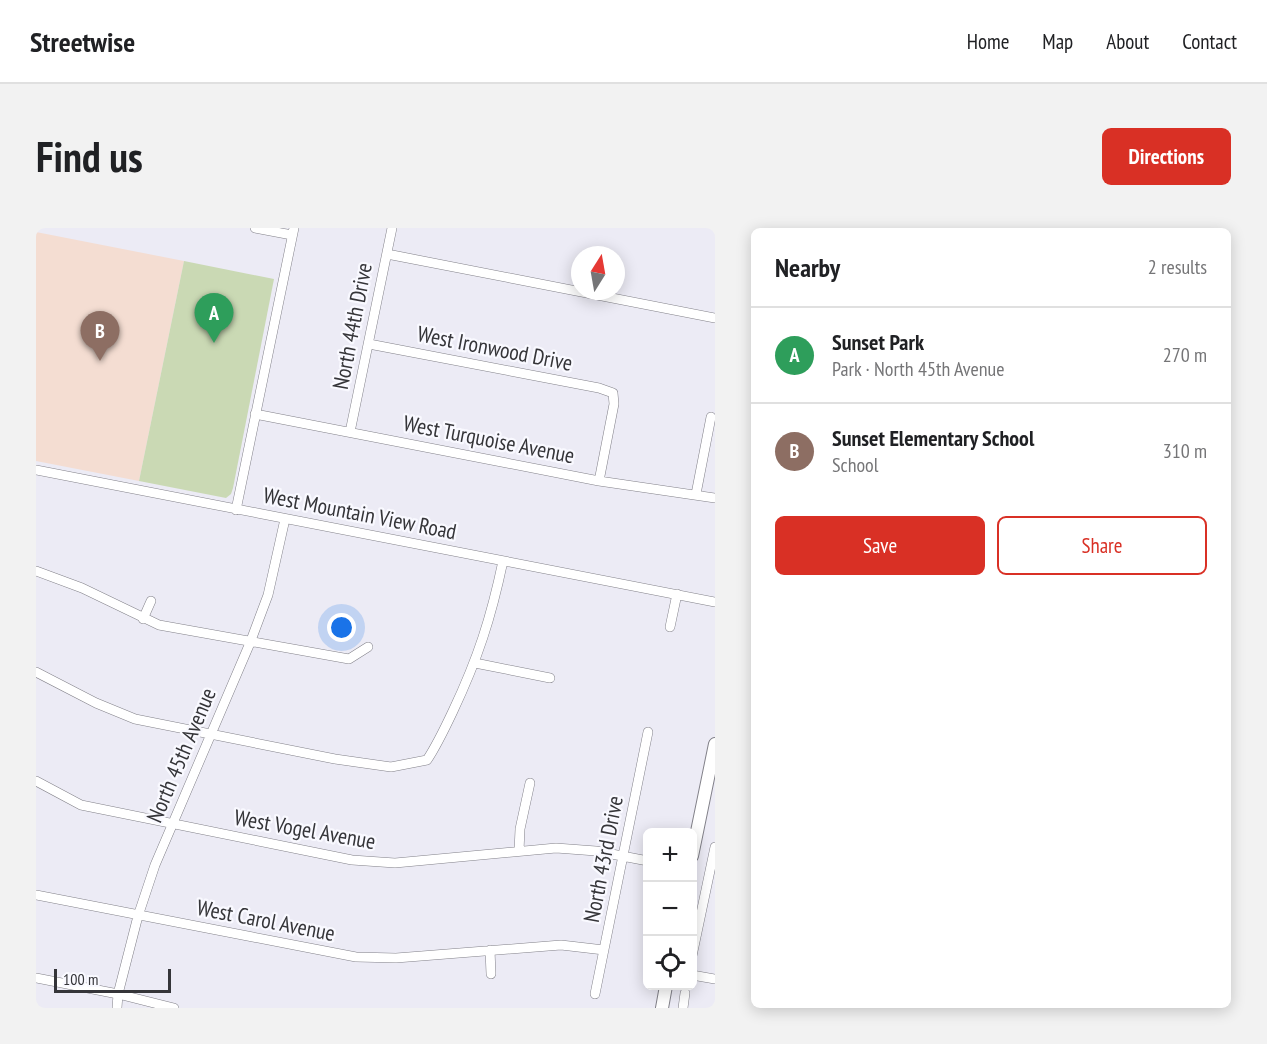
<!DOCTYPE html>
<meta charset="utf-8">
<style>
body{margin:0;font-family:"PT Sans Narrow",sans-serif;background:#f2f2f2;color:#202124}
.controls{position:absolute;right:18px;bottom:18px;display:grid;overflow:hidden;border-radius:9px;box-shadow:0 3px 15px #0003}
.controls button{width:54px;height:54px;display:grid;place-items:center;padding:0;border:0;border-bottom:2px solid #e0e0e0;background:#fff;color:#202124;font:30px sans-serif}
.compass{position:absolute;left:535px;top:18px;width:54px;height:54px;border-radius:50%;background:#fff;box-shadow:0 3px 15px #0003;rotate:11deg}
.scale{position:absolute;left:18px;bottom:15px;width:117px;box-sizing:border-box;padding-left:6px;border:3px solid #353539;border-top:0;font-size:16px;line-height:21px;white-space:nowrap;color:#353539;-webkit-text-stroke:4px #f9f9ff;paint-order:stroke}
.you{position:absolute;left:306px;top:400px;width:21px;height:21px;margin:-15px;border:4px solid #fff;border-radius:50%;background:#1a73e8;box-shadow:0 0 0 9px #1a73e833}
.badge{display:grid;place-items:center;width:39px;height:39px;border-radius:50%;background:#d93025;color:#fff;font-size:20px;font-weight:700}
.pin{position:absolute;translate:-50% -50px;filter:drop-shadow(0 2px 3px #0008)}
.pin::after{content:'';position:absolute;top:32px;width:21px;height:18px;background:inherit;clip-path:polygon(0 0,100% 0,50% 100%)}
.list{margin:0;padding:0;list-style:none}
h2{display:flex;justify-content:space-between;align-items:center;height:78px;margin:0;padding:0 24px;font-size:26px}
h2 small{font-size:20px;font-weight:400;color:#757577}
.list li{display:grid;grid-template-columns:39px 1fr auto;gap:18px;align-items:center;box-sizing:border-box;height:96px;padding:0 24px;border-top:2px solid #e0e0e0}
.list b{display:block;font-size:22px;white-space:nowrap}
.list p{margin:0;font-size:20px;white-space:nowrap;color:#757577}
.list em{font-size:20px;font-style:normal;color:#757577}
.actions{display:flex;gap:12px;padding:18px 24px}
.actions a{flex:1;padding:14px 0;border:2px solid #d93025;border-radius:9px;text-align:center;font-size:21px;color:#d93025}
.actions .main{background:#d93025;color:#fff}
.icon{flex:none;width:33px;height:33px;fill:none;stroke:currentColor;stroke-width:2;stroke-linecap:round;stroke-linejoin:round}
.map{position:relative;flex:none;width:679px;height:780px;overflow:hidden;border-radius:9px}
header{display:flex;align-items:center;gap:36px;box-sizing:border-box;height:84px;padding:0 30px;background:#fff;border-bottom:2px solid #e0e0e0}
header strong{font-size:28px}
nav{display:flex;gap:33px;margin-inline-start:auto;font-size:21px}
.intro{display:flex;align-items:center;justify-content:space-between;box-sizing:border-box;height:144px;padding:0 36px}
h1{margin:0;font-size:42px}
.button{padding:15px 27px;border-radius:9px;background:#d93025;color:#fff;font-size:21px;font-weight:700}
main{display:flex;gap:36px;padding:0 36px}
aside{flex:1;background:#fff;border-radius:9px;box-shadow:0 3px 15px #0003}
.map>svg:first-child{display:block}
</style>
<header>
<strong>Streetwise</strong>
<nav><a>Home</a><a>Map</a><a>About</a><a>Contact</a></nav>
</header>
<div class="intro"><h1>Find us</h1><a class="button">Directions</a></div>
<main>
<div class="map">
<svg width="679" height="780" viewBox="0 0 679 780">
<rect width="100%" height="100%" fill="#ecebf5"/>
<path fill="#f4ddd2" d="M0 4 148 33 103 253 0 233Z"/>
<path fill="#cad9b4" d="M148 33 238 51 197 260 195 266 190 270 103 253Z"/>
<g fill="none" stroke-linecap="round" stroke-linejoin="round">
<defs>
<path id="minor" d="M219 0 256 7
M351 26 679 90
M333 116 563 160 577 165 578 176 563 253
M219 186 563 253 679 270
M314 204 356 0
M0 242 679 374
M660 266 675 189
M200 282 258 0
M0 343 46 360 123 397 313 431 332 419
M107 391 115 373
M634 399 641 366
M439 435 514 450
M0 444 60 475 99 491 299 531 355 539 391 532C401 517 409 500 417 483 442 430 455 390 467 333
M0 553 45 577 316 632 359 635 520 620 560 623 612 633
M483 623 484 601 494 555
M0 667 320 729 360 730 525 717 568 722
M454 722 455 746
M656 728 679 619
M656 747 679 751
M0 750 82 766 138 780
M559 766 612 504
M81 780 82 766 102 688 119 637 214 415 232 367 249 291
M647 780 649 765"/>
<path id="major" d="M656 628 679 516
M626 780 630 758"/>
</defs>
<use href="#minor" stroke="#828189" stroke-width="10"/>
<use href="#major" stroke="#828189" stroke-width="14"/>
<use href="#minor" stroke="#fff" stroke-width="9"/>
<use href="#major" stroke="#fff" stroke-width="12"/>
</g>
<g text-anchor="middle" stroke-width="4.5" stroke-linejoin="round" paint-order="stroke">
<g font-size="22" fill="#353539" stroke="#f9f9ff">
<text transform="translate(316 98) rotate(-79)" y="8">North 44th Drive</text>
<text transform="translate(459 120) rotate(11)" y="8">West Ironwood Drive</text>
<text transform="translate(453 211) rotate(11)" y="8">West Turquoise Avenue</text>
<text transform="translate(324 285) rotate(11)" y="8">West Mountain View Road</text>
<text transform="translate(145 527) rotate(-67)" y="8">North 45th Avenue</text>
<text transform="translate(269 601) rotate(10)" y="8">West Vogel Avenue</text>
<text transform="translate(567 631) rotate(-79)" y="8">North 43rd Drive</text>
<text transform="translate(230 692) rotate(11)" y="8">West Carol Avenue</text>
</g>
</g>
</svg>
<div class="controls">
<button>+</button>
<button>−</button>
<button><svg class="icon" aria-label="locate" viewBox="0 0 24 24"><circle cx="12" cy="12" r="6"/><path d="M12 2v4M12 18v4M2 12h4M18 12h4"/></svg></button>
</div>
<svg class="compass" viewBox="-18 -18 36 36"><path d="M0-13l5 13h-10z" fill="#e53935"/><path d="M0 13l5-13h-10z" fill="#757577"/></svg>
<div class="scale">100 m</div>
<div class="you"></div>
<div class="pin badge" style="left:178px;top:115px;background:#2e9e5b">A</div>
<div class="pin badge" style="left:64px;top:133px;background:#8d6e63">B</div>
</div>
<aside>
<h2>Nearby<small>2 results</small></h2>
<ul class="list">
<li><span class="badge" style="background:#2e9e5b">A</span><div><b>Sunset Park</b><p>Park · North 45th Avenue</p></div><em>270 m</em></li>
<li><span class="badge" style="background:#8d6e63">B</span><div><b>Sunset Elementary School</b><p>School</p></div><em>310 m</em></li>
</ul>
<div class="actions"><a class="main">Save</a><a>Share</a></div>
</aside>
</main>
